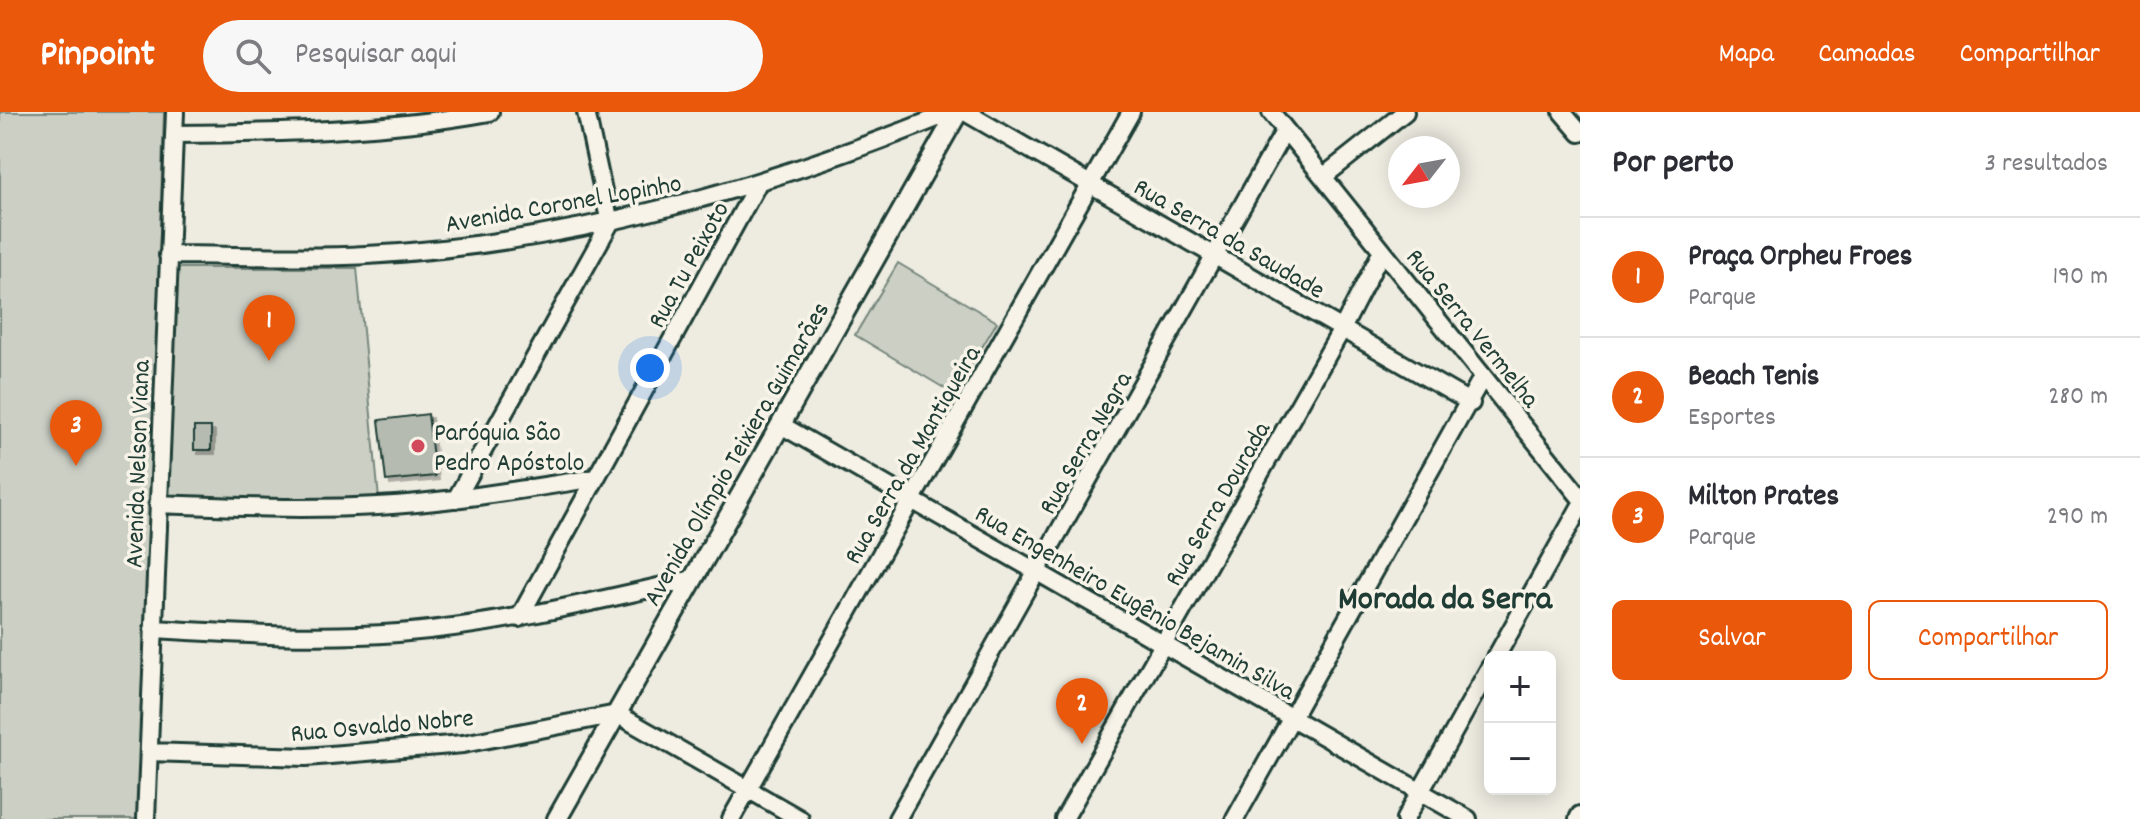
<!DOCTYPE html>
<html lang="pt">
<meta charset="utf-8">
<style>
body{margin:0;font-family:Dekko,sans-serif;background:#f7f7f7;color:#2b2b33}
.controls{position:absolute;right:24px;bottom:24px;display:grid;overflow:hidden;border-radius:12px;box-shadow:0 4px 20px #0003}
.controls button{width:72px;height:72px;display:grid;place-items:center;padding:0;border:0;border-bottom:2px solid #e1e1e2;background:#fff;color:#2b2b33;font:40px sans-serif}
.compass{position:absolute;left:1388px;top:24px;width:72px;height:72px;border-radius:50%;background:#fff;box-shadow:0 4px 20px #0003;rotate:239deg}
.you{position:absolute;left:650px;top:256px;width:28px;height:28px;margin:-20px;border:6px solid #fff;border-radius:50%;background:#1a73e8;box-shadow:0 0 0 12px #1a73e833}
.badge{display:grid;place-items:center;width:52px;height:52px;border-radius:50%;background:#ea580c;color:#fff;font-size:26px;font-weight:700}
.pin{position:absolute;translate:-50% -66px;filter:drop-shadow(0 2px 4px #0008)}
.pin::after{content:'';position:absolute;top:42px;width:28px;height:24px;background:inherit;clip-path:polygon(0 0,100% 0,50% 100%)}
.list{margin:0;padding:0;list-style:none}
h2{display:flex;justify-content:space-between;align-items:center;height:104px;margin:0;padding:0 32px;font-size:34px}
h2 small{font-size:26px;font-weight:400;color:#7c7c81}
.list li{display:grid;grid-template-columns:52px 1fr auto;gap:24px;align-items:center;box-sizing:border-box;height:120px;padding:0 32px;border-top:2px solid #e1e1e2}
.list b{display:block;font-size:30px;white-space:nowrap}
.list p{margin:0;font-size:26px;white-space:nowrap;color:#7c7c81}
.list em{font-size:26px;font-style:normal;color:#7c7c81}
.actions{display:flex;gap:16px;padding:24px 32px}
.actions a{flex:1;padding:18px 0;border:2px solid #ea580c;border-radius:12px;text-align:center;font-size:28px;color:#ea580c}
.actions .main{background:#ea580c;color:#fff}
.icon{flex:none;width:44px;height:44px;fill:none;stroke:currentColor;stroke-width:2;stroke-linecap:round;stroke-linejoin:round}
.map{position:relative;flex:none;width:1580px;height:707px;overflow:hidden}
header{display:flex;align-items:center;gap:48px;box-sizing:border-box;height:112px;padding:0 40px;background:#ea580c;color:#fff}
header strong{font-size:38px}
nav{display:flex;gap:44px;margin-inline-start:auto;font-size:28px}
.search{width:560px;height:72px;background:#f7f7f7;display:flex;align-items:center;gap:20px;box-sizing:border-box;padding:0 28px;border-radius:44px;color:#7c7c81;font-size:30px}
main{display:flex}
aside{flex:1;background:#fff}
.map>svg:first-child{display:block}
</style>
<header>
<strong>Pinpoint</strong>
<div class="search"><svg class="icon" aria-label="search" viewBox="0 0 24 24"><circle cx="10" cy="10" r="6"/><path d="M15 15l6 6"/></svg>Pesquisar aqui</div>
<nav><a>Mapa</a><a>Camadas</a><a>Compartilhar</a></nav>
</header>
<main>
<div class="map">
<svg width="1580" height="707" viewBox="0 0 1580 707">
<defs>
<filter id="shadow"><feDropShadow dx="4" dy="4" stdDeviation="0" flood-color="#0004"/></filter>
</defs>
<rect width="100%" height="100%" fill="#eeece1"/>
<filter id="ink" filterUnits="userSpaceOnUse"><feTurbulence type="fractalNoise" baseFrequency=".0125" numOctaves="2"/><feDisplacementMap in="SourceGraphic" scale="16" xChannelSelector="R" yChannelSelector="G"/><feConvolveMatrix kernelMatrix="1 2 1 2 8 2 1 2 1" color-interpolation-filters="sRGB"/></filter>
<g filter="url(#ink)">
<path fill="#cccfc4" stroke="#76867c" stroke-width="2" d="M0 0H164L141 707H0Z
M898 151 997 210 954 282 855 223Z
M176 156H357L379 387 266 393 164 389Z"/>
<path fill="#b5bbb0" stroke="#1f3d34" stroke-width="2" filter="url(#shadow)" d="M428 302 435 364 386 369 379 308Z
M194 315H211V338H194Z"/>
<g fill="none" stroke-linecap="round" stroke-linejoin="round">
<defs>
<path id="minor" d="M965 0 1471 291
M1271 0 1580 385
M1562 0 1580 21
M174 22C280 21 386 19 490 0
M1323 65 1405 0
M168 143C234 143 301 147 367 143 571 132 764 76 952 0
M781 313 1468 707
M456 387 610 111 586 0
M158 392C231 395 305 398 378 394 451 390 524 377 596 366
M519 506 757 73
M153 517C235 522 316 527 398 521 498 513 596 489 693 467
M1496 545 1580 395
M149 640 306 645 463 632 617 602 800 707
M146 707 175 0
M731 707 1131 0
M897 707 1285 18
M1064 707 1342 217 1382 139
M1235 707 1483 264
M1405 707 1490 555
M1578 707 1580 703"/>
<path id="tertiary" d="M557 707 958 0"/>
</defs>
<use href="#minor" stroke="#1f3d34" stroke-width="22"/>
<use href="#tertiary" stroke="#1f3d34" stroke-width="24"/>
<use href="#minor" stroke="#f7f3e8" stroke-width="16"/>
<use href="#tertiary" stroke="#f7f3e8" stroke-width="18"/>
</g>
</g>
<circle fill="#d1495b" stroke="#f7f3e8" stroke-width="3" cx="418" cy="334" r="8"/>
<g text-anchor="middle" stroke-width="7" stroke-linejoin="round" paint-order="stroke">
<g font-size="26" fill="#1f3d34" stroke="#f7f3e8">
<text transform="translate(563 90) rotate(-10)" y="9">Avenida Coronel Lopinho</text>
<text transform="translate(1230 125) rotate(30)" y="9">Rua Serra da Saudade</text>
<text transform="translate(687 152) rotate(-61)" y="9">Rua Tu Peixoto</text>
<text transform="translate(1474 215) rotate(51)" y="9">Rua Serra Vermelha</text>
<text transform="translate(1084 330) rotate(-60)" y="9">Rua Serra Negra</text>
<text transform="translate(735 341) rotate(-60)" y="9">Avenida Olímpio Teixiera Guimarães</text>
<text transform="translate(911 342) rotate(-60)" y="9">Rua Serra da Mantiqueira</text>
<text transform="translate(136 352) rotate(-88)" y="9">Avenida Nelson Viana</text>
<text transform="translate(1216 391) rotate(-60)" y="9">Rua Serra Dourada</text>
<text transform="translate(1136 489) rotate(30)" y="9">Rua Engenheiro Eugênio Bejamin Silva</text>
<text transform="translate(382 612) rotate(-5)" y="9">Rua Osvaldo Nobre</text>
</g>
<g font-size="26" fill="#1f3d34" stroke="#f7f3e8" text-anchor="start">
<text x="434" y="328">Paróquia São<tspan x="434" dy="30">Pedro Apóstolo</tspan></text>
</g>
<g font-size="34" font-weight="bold" fill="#1f3d34" stroke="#f7f3e8">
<text x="1445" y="496">Morada da Serra</text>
</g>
</g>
</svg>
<div class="controls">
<button>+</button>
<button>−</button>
</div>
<svg class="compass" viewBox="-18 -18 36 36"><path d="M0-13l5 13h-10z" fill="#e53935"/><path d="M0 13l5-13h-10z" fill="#7c7c81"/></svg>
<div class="you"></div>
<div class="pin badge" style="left:269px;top:249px">1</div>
<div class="pin badge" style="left:1082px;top:632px">2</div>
<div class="pin badge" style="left:76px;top:354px">3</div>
</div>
<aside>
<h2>Por perto<small>3 resultados</small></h2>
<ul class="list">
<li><span class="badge">1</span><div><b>Praça Orpheu Froes</b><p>Parque</p></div><em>190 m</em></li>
<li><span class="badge">2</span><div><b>Beach Tenis</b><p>Esportes</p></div><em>280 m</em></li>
<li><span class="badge">3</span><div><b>Milton Prates</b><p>Parque</p></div><em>290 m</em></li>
</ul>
<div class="actions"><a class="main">Salvar</a><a>Compartilhar</a></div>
</aside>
</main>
